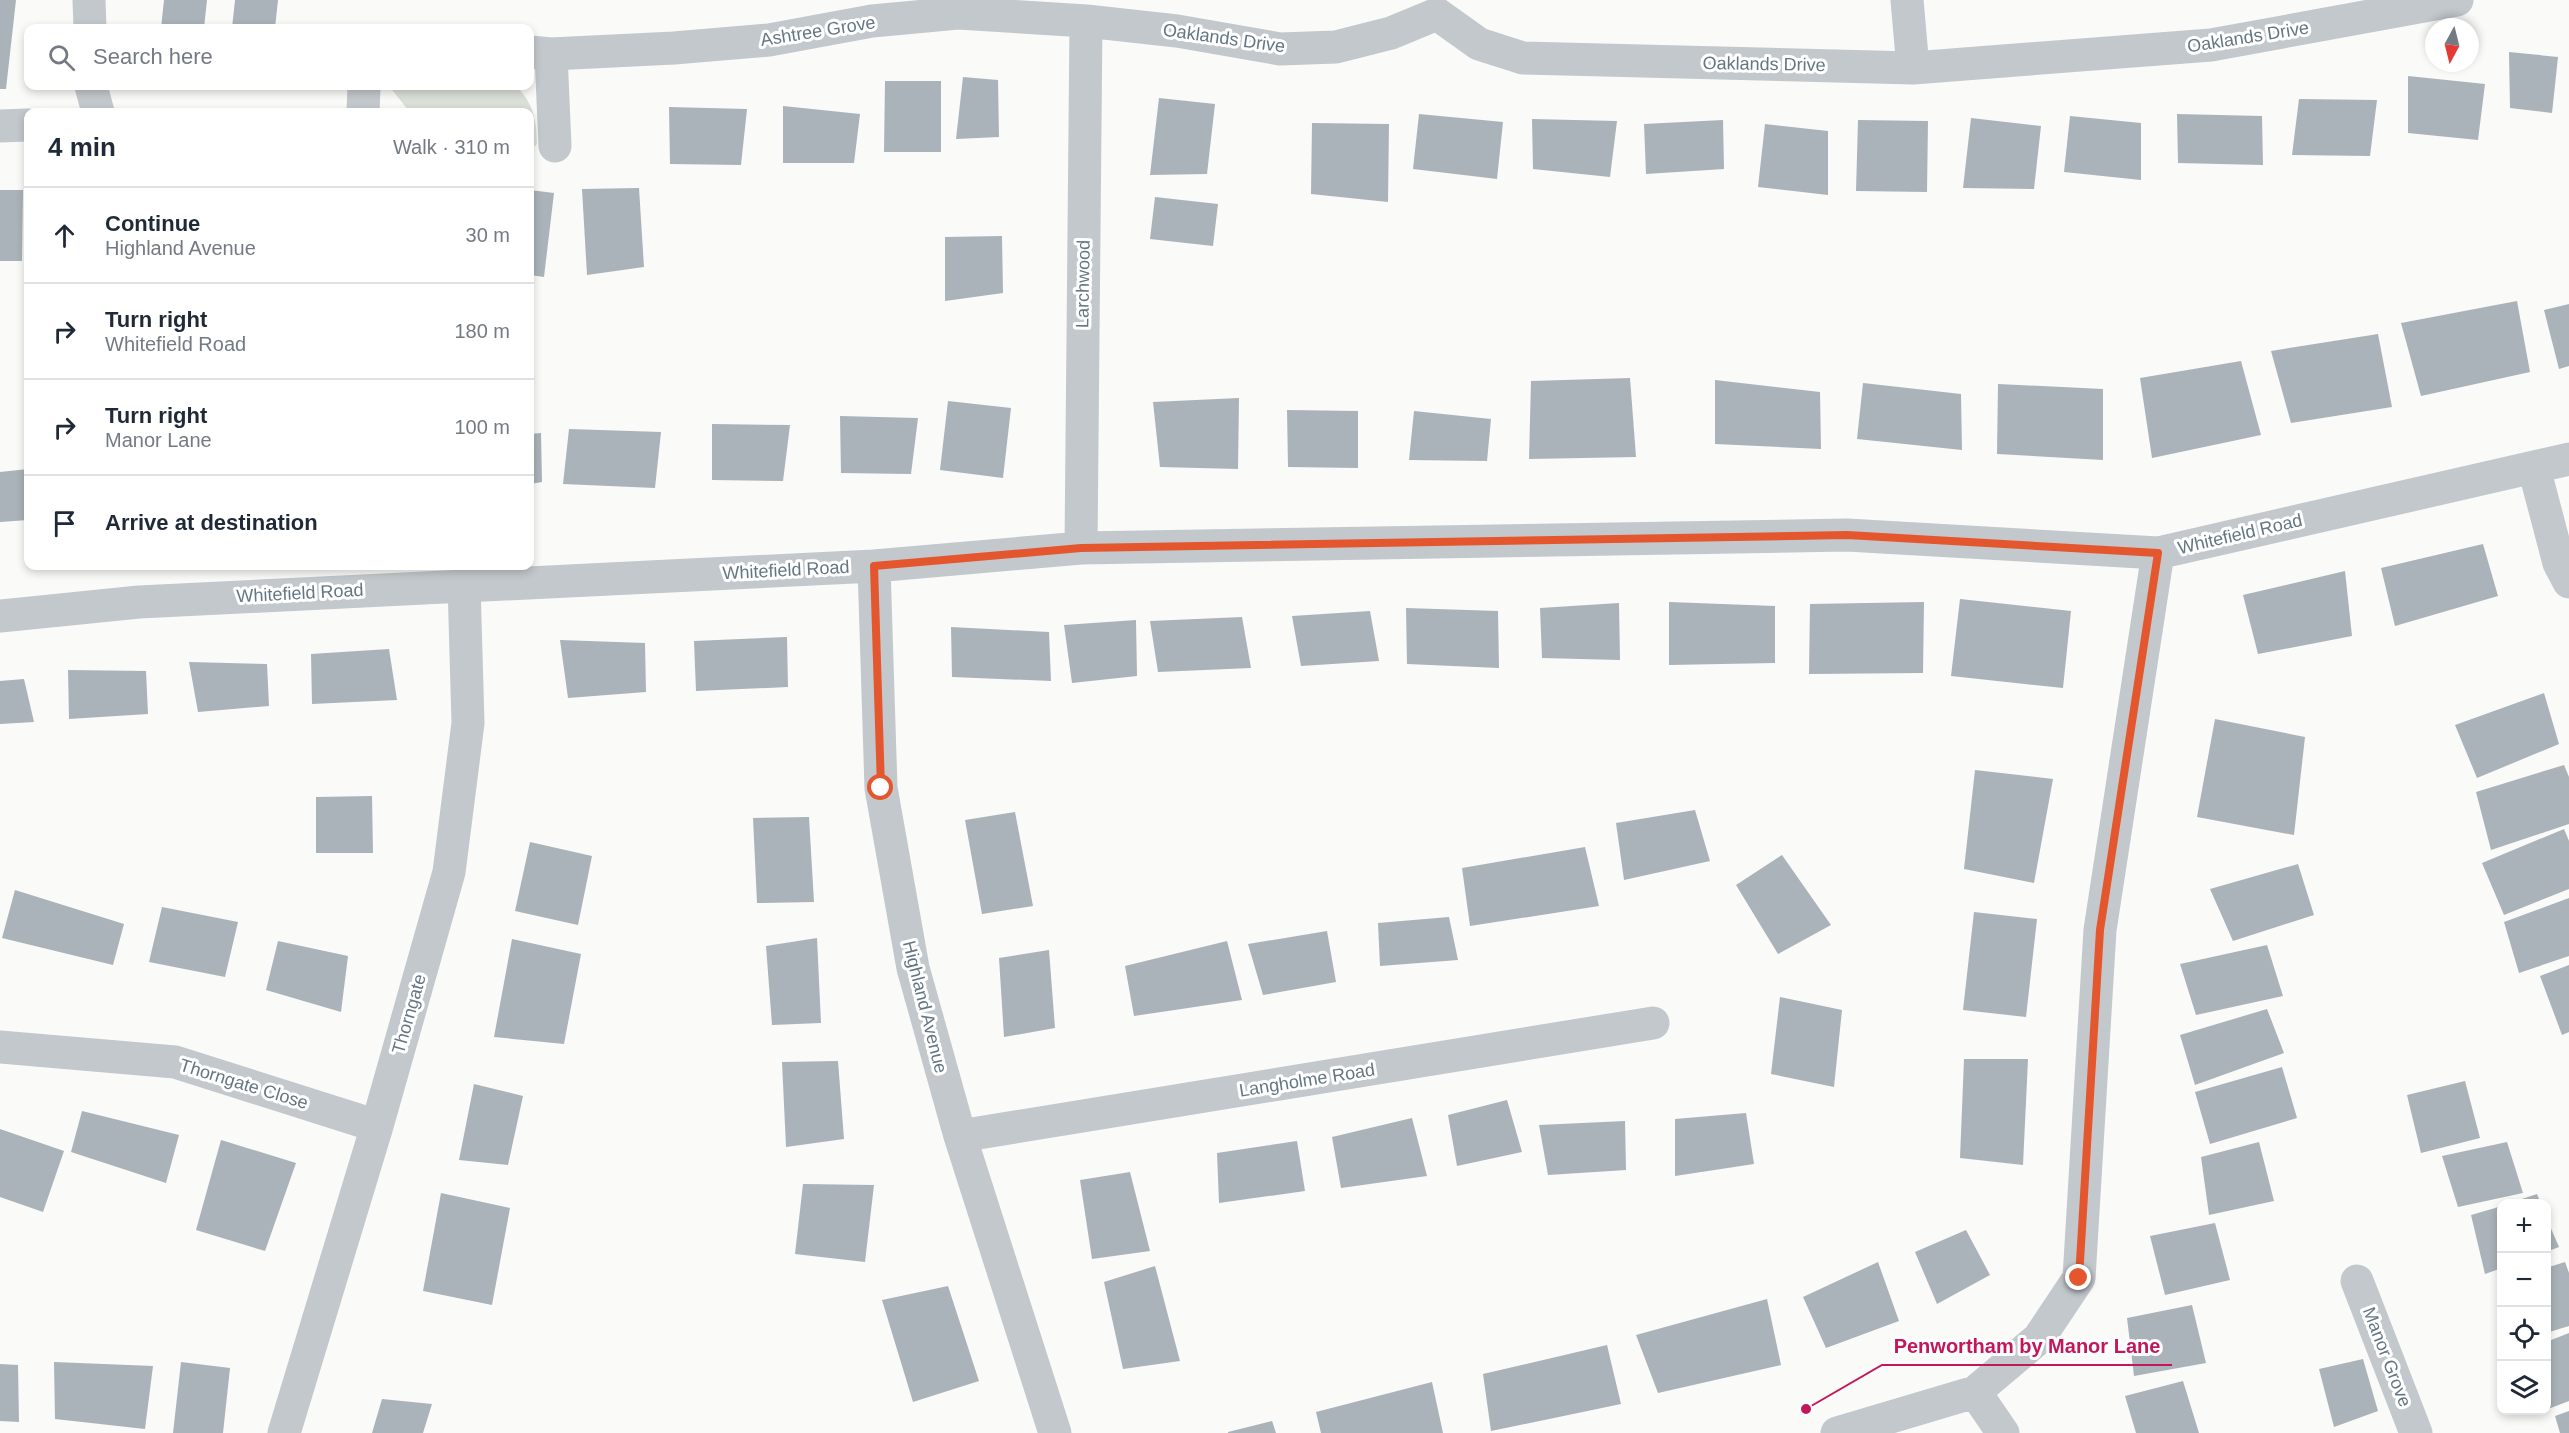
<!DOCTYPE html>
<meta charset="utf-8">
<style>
body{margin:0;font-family:Arial,sans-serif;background:#f2f2f3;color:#1f2937}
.controls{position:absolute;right:18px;bottom:18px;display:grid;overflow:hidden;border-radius:12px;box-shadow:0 3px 9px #0003}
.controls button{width:54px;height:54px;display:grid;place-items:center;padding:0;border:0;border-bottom:2px solid #e0e1e3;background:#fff;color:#1f2937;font:30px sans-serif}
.compass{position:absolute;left:2425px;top:18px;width:54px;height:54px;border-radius:50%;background:#fff;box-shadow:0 3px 9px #0003;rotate:187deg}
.stop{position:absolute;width:18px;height:18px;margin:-14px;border:4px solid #e4572e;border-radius:50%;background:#fff}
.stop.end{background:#e4572e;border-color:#fff;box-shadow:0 2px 6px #0008}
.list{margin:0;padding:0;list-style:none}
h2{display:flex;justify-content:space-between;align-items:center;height:78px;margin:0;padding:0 24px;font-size:26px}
h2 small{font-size:20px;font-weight:400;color:#747a83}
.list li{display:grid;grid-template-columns:39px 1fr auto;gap:18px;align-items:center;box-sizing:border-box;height:96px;padding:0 24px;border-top:2px solid #e0e1e3}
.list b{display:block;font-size:22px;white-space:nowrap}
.list p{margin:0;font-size:20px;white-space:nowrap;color:#747a83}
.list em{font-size:20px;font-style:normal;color:#747a83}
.icon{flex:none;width:33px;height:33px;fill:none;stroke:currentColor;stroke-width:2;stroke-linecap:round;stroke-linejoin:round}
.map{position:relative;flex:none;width:2569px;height:1433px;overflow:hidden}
.search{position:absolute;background:#fff;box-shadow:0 3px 9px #0003;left:24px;top:24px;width:510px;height:66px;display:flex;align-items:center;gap:15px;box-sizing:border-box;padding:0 21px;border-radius:12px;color:#747a83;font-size:22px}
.panel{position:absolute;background:#fff;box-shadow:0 3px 9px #0003;left:24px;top:108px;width:510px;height:462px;border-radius:12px}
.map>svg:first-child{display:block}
</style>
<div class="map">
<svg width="2569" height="1433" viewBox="0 0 2569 1433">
<rect width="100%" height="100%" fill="#fafaf8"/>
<path fill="#dadfd7" d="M389 86H515C533 100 537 122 537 144L530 151V112H414L408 110Z"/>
<path fill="#aab3b9" d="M0 0H16L6 89H0Z
M164 0H207L204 28H161Z
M235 0H278L275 28H232Z
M2509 52 2558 57 2552 113 2510 108Z
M2408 76 2485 84 2478 140 2408 133Z
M963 77 998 80 999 137 956 139Z
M885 81H941V152H884Z
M1159 98 1215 104 1207 174 1150 175Z
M2299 99 2377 100 2370 156 2292 155Z
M783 106 860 114 854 163H783Z
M669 107 747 109 741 165 670 164Z
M1419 114 1503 122 1497 179 1413 169Z
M2177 114 2262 116 2263 165 2178 163Z
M2070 116 2141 123V180L2064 172Z
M1971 118 2041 126 2034 189 1963 188Z
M1532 119 1617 121 1610 177 1533 169Z
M1723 120 1724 169 1646 174 1644 124Z
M1858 120 1928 121 1927 192 1856 191Z
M1312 123 1389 124 1388 202 1311 194Z
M1765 124 1828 131V195L1758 187Z
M639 188 644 267 587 275 582 189Z
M0 190H23L22 261H0Z
M530 190 554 193 544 277 530 275Z
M1155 197 1218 204 1213 246 1150 239Z
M1002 236 1003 293 945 301V237Z
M2517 301 2530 372 2421 396 2401 323Z
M2569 304V366L2559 369 2544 310Z
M2378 334 2392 407 2291 423 2271 351Z
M2241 361 2261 435 2152 458 2140 378Z
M1630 378 1636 457 1529 459 1531 381Z
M1715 380 1820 392 1821 449 1715 444Z
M1863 383 1961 394 1962 450 1857 439Z
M1998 384 2103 389V460L1997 454Z
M1239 398 1238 469 1160 467 1153 402Z
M948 401 1011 408 1003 478 940 470Z
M1287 410 1358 411V468L1288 467Z
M1414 411 1491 419 1487 461 1409 460Z
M840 416 918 418 911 474 841 473Z
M712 424 790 425 783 481 712 480Z
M569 429 661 432 655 488 563 484Z
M541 433 542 482 530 484V434Z
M28 469V520L0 522V472Z
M2483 544 2498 596 2395 626 2381 568Z
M2345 571 2352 636 2258 654 2243 595Z
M1960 599 2071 611 2063 688 1951 676Z
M1669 602 1775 606V663L1669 665Z
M1924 602 1923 673 1809 674 1810 604Z
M1619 603 1620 660 1542 658 1540 608Z
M1406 608 1498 611 1499 668 1407 664Z
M1370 611 1379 661 1301 666 1292 616Z
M1242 617 1251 668 1158 672 1150 621Z
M1136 620 1137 676 1072 683 1064 625Z
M951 627 1049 632 1051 681 952 677Z
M787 637 788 687 696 691 694 641Z
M560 640 645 643 646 692 568 698Z
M389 649 397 700 312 704 311 654Z
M189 662 267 664 269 706 198 712Z
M68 670 146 671 148 714 69 719Z
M24 679 34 722 0 724V681Z
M2544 693 2559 744 2477 778 2455 725Z
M2215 719 2305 737 2294 835 2197 817Z
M2564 765 2569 777V824L2491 850 2476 792Z
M1975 770 2053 779 2034 883 1964 869Z
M372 796 373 853H316V797Z
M1695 810 1710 861 1624 880 1616 823Z
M1015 812 1033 906 982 914 965 820Z
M809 817 814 902 757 903 753 818Z
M2564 829 2569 841V889L2504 915 2482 863Z
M530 842 592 856 578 925 515 911Z
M1585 847 1599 906 1470 926 1462 868Z
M1782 855 1831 925 1778 954 1736 885Z
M2298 864 2314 915 2233 941 2210 889Z
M15 890 124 924 113 965 2 938Z
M2569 898V956L2519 973 2504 922Z
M162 907 238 922 225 977 149 962Z
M1974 912 2037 919 2026 1017 1963 1010Z
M1449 917 1458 960 1380 966 1378 923Z
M1327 931 1336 982 1263 995 1248 944Z
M817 938 821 1023 772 1025 766 946Z
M512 939 581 954 564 1044 494 1037Z
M278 941 348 956 341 1012 266 990Z
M1227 941 1242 1000 1134 1016 1125 966Z
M2267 945 2283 996 2196 1015 2180 964Z
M1049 950 1055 1028 1004 1037 999 958Z
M2569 965V1032L2562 1035 2540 976Z
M1780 997 1842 1010 1834 1087 1771 1074Z
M2267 1009 2284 1053 2195 1085 2180 1035Z
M1964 1059H2028L2023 1165 1960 1158Z
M838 1061 844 1139 786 1147 782 1062Z
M2282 1067 2297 1118 2210 1144 2195 1092Z
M2465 1081 2480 1138 2421 1153 2407 1095Z
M474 1084 523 1096 508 1165 459 1160Z
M1507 1100 1522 1152 1457 1166 1448 1115Z
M82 1111 179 1135 166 1183 71 1152Z
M1746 1113 1754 1164 1675 1176V1119Z
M1412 1118 1427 1176 1341 1188 1332 1137Z
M1625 1121 1626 1170 1548 1175 1539 1125Z
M0 1129 64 1151 43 1212 0 1197Z
M221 1140 296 1163 265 1251 196 1230Z
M1297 1141 1305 1191 1219 1203 1217 1153Z
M2259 1142 2274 1201 2209 1215 2201 1157Z
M2507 1142 2523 1193 2458 1207 2442 1156Z
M1130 1172 1150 1251 1092 1259 1080 1180Z
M803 1184 874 1185 865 1262 795 1254Z
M441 1193 510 1208 492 1305 423 1291Z
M2537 1194 2541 1204H2510V1203Z
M2502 1206V1268L2485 1274 2471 1215Z
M2546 1217 2559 1247 2546 1252Z
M2215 1223 2230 1280 2165 1295 2150 1236Z
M1966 1230 1990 1275 1937 1304 1915 1252Z
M1878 1262 1899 1321 1826 1348 1803 1297Z
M2565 1262 2569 1273V1326L2546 1333V1268Z
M1155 1266 1180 1361 1123 1369 1104 1282Z
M948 1286 979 1381 913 1402 882 1300Z
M1767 1299 1781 1365 1658 1393 1636 1335Z
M2192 1305 2206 1363 2134 1376 2127 1318Z
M2569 1333V1401L2548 1409 2546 1342Z
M1607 1345 1621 1404 1491 1431 1483 1374Z
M2363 1359 2378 1411 2334 1427 2319 1369Z
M54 1362 153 1366 145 1429 55 1419Z
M181 1362 230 1368 223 1433H173Z
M0 1364 18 1365 19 1422 0 1421Z
M2183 1381 2199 1433H2136L2125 1396Z
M1432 1382 1443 1433H1321L1316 1412Z
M382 1399 432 1404 423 1433H372Z
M2569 1411V1433H2560L2555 1416Z
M1272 1421 1276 1433H1228V1432Z"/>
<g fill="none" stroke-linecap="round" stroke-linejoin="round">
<path stroke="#c3c8cc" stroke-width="33" d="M89 0 90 28
M1907 0 1913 68
M530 52 551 54 674 48 769 40 872 21 958 13 1086 21 1177 31 1280 49 1336 47 1391 33 1437 14 1479 44 1523 58 1913 68 2211 45 2457 0
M551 54 555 146
M91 86 98 112
M363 112 364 86
M0 126 28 125
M2534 468 2559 563 2569 582
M1081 548 1086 21
M874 566 881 788 913 968 960 1136 1055 1433
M0 616 139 602 874 566 1081 548 1847 535 2158 553 2569 459
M0 1047 175 1062 377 1126
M960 1136 1653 1023
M2357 1281 2416 1433
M1975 1392 2003 1433
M284 1433 377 1126 449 872 468 723 464 584
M1837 1433 1975 1392 2039 1338 2079 1278 2100 930 2158 553"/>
</g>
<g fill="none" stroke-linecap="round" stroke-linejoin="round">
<path stroke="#e4572e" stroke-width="8" d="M881 788 874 566 1081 548 1847 535 2158 553 2100 930 2079 1278"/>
</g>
<g text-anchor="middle" stroke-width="6" stroke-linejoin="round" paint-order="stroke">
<g font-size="18" fill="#657683" stroke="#fff">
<text transform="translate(818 31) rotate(-9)" y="6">Ashtree Grove</text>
<text transform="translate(2248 37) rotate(-9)" y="6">Oaklands Drive</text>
<text transform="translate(1224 38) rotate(8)" y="6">Oaklands Drive</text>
<text transform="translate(1764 64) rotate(1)" y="6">Oaklands Drive</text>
<text transform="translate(1083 284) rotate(-89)" y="6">Larchwood</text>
<text transform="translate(2240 534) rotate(-13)" y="6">Whitefield Road</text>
<text transform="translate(786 570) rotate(-3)" y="6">Whitefield Road</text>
<text transform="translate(300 593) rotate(-3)" y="6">Whitefield Road</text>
<text transform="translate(925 1007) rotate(76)" y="6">Highland Avenue</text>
<text transform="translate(409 1014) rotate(-74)" y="6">Thorngate</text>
<text transform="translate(1307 1080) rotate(-9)" y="6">Langholme Road</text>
<text transform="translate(244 1084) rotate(17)" y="6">Thorngate Close</text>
<text transform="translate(2387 1357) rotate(69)" y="6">Manor Grove</text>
</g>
</g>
<path fill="none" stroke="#c2185b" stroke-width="2" d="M1806 1409L1882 1365H2172"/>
<circle fill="#c2185b" stroke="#fff" stroke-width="2" cx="1806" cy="1409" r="6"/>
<g font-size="20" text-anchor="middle" font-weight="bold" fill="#c2185b" stroke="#fff" stroke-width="6" stroke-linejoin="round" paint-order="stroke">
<text x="2027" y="1353">Penwortham by Manor Lane</text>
</g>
</svg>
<div class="controls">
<button>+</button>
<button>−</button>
<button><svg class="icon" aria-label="locate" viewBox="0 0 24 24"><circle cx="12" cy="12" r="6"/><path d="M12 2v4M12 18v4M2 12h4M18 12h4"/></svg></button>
<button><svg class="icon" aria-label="layers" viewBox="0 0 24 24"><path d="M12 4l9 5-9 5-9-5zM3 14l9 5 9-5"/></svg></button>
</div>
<svg class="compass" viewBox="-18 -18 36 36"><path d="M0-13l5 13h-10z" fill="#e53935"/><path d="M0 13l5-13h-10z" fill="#747a83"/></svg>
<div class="stop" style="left:881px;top:788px"></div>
<div class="stop end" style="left:2079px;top:1278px"></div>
<div class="search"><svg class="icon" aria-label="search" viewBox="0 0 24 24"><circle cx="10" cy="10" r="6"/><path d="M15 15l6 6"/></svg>Search here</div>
<section class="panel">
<h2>4 min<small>Walk · 310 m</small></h2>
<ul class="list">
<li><svg class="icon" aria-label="ahead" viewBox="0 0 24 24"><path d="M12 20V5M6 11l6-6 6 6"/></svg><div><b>Continue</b><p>Highland Avenue</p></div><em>30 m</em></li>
<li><svg class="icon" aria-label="right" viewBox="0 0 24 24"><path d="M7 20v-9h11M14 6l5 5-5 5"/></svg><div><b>Turn right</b><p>Whitefield Road</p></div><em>180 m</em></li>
<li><svg class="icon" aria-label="right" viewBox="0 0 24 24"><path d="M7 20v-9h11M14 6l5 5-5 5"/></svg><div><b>Turn right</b><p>Manor Lane</p></div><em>100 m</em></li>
<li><svg class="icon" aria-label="arrive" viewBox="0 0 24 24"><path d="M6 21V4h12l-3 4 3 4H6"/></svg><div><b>Arrive at destination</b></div></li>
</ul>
</section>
</div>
